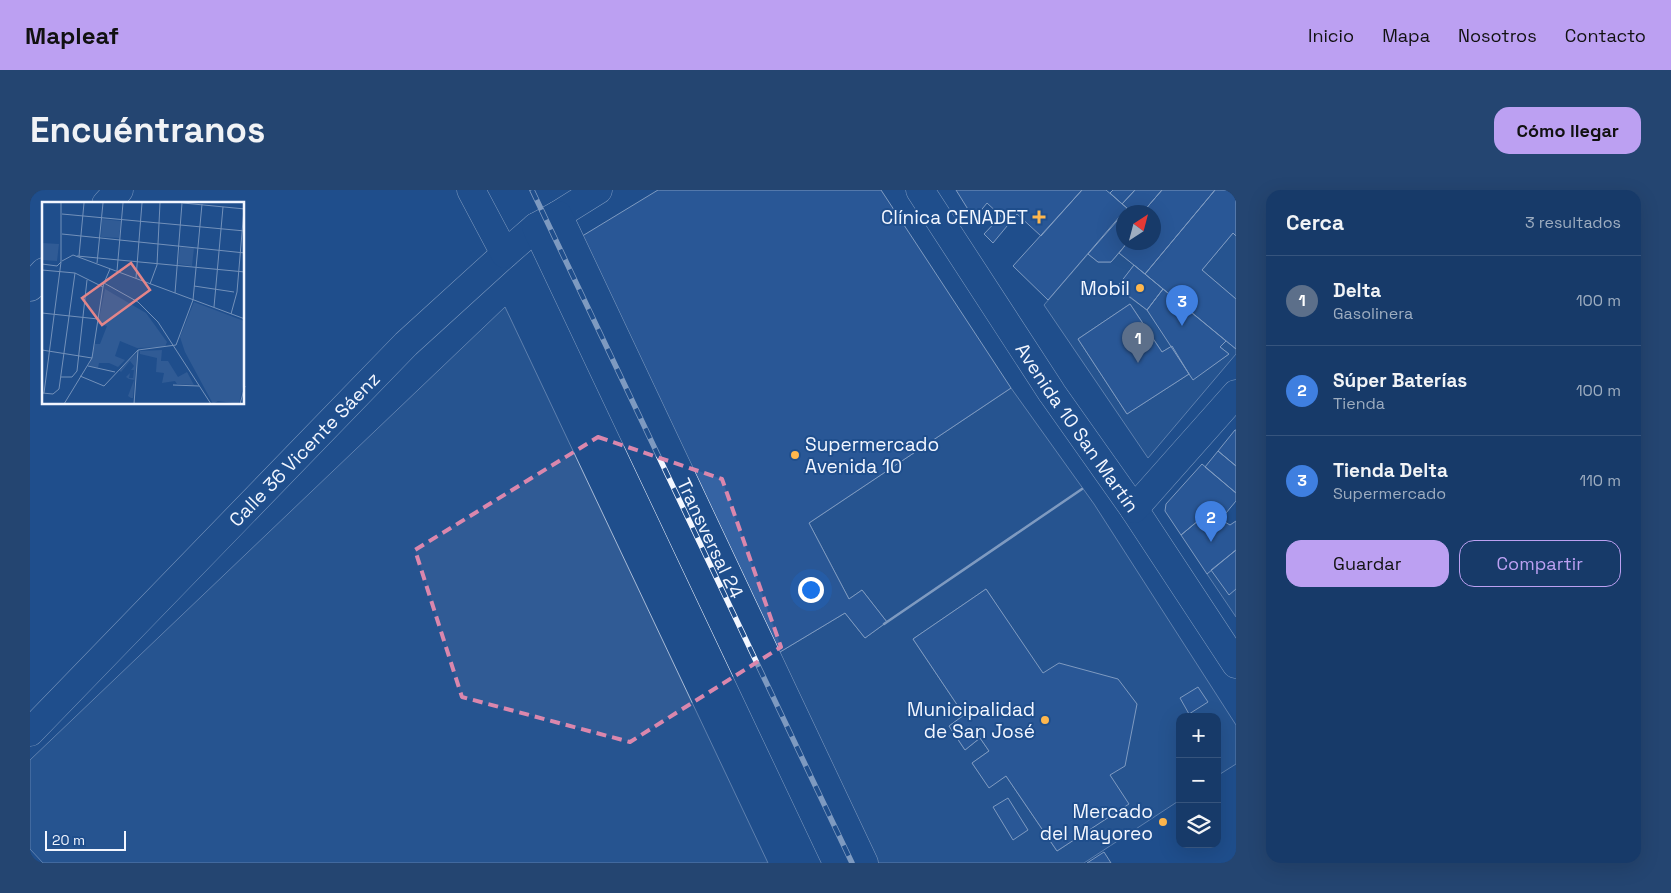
<!DOCTYPE html>
<html lang="es">
<meta charset="utf-8">
<style>
body{margin:0;font-family:"Space Grotesk",sans-serif;background:#244571;color:#f1f3f6}
.controls{position:absolute;right:15px;bottom:15px;display:grid;overflow:hidden;border-radius:10px;box-shadow:0 5px 20px #0002}
.controls button{width:45px;height:45px;display:grid;place-items:center;padding:0;border:0;border-bottom:1px solid #36547d;background:#173a69;color:#f1f3f6;font:25px sans-serif}
.compass{position:absolute;left:1086px;top:15px;width:45px;height:45px;border-radius:50%;background:#173a69;box-shadow:0 5px 20px #0002;rotate:36deg}
.scale{position:absolute;left:15px;bottom:12px;width:81px;box-sizing:border-box;padding-left:5px;border:2px solid #f2f6ff;border-top:0;font-size:14px;line-height:18px;white-space:nowrap;color:#f2f6ff;-webkit-text-stroke:4px #1f4e8c;paint-order:stroke}
.you{position:absolute;left:780px;top:399px;width:18px;height:18px;margin:-12px;border:4px solid #fff;border-radius:50%;background:#1a73e8;box-shadow:0 0 0 8px #1a73e833}
.badge{display:grid;place-items:center;width:32px;height:32px;border-radius:50%;background:#bca0f2;color:#fff;font-size:16px;font-weight:700}
.pin{position:absolute;translate:-50% -41px;filter:drop-shadow(0 1px 2px #0008)}
.pin::after{content:'';position:absolute;top:26px;width:18px;height:15px;background:inherit;clip-path:polygon(0 0,100% 0,50% 100%)}
.list{margin:0;padding:0;list-style:none}
h2{display:flex;justify-content:space-between;align-items:center;height:65px;margin:0;padding:0 20px;font-size:21px}
h2 small{font-size:16px;font-weight:400;color:#9eadc0}
.list li{display:grid;grid-template-columns:32px 1fr auto;gap:15px;align-items:center;box-sizing:border-box;height:90px;padding:0 20px;border-top:1px solid #36547d}
.list b{display:block;font-size:19px;white-space:nowrap}
.list p{margin:0;font-size:16px;white-space:nowrap;color:#9eadc0}
.list em{font-size:16px;font-style:normal;color:#9eadc0}
.actions{display:flex;gap:10px;padding:15px 20px}
.actions a{flex:1;padding:11px 0;border:1px solid #bca0f2;border-radius:15px;text-align:center;font-size:18px;color:#bca0f2}
.actions .main{background:#bca0f2;color:#111}
.icon{flex:none;width:28px;height:28px;fill:none;stroke:currentColor;stroke-width:2;stroke-linecap:round;stroke-linejoin:round}
.map{position:relative;flex:none;width:1206px;height:673px;overflow:hidden;border-radius:15px}
header{display:flex;align-items:center;gap:30px;box-sizing:border-box;height:70px;padding:0 25px;background:#bca0f2;color:#111}
header strong{font-size:24px}
nav{display:flex;gap:28px;margin-inline-start:auto;font-size:18px}
.intro{display:flex;align-items:center;justify-content:space-between;box-sizing:border-box;height:120px;padding:0 30px}
h1{margin:0;font-size:35px}
.button{padding:12px 22px;border-radius:15px;background:#bca0f2;color:#111;font-size:18px;font-weight:700}
main{display:flex;gap:30px;padding:0 30px}
aside{flex:1;background:#173a69;border-radius:15px;box-shadow:0 5px 20px #0002}
.map>svg:first-child{display:block}
</style>
<header>
<strong>Mapleaf</strong>
<nav><a>Inicio</a><a>Mapa</a><a>Nosotros</a><a>Contacto</a></nav>
</header>
<div class="intro"><h1>Encuéntranos</h1><a class="button">Cómo llegar</a></div>
<main>
<div class="map">
<svg width="1206" height="673" viewBox="0 0 1206 673">
<rect width="100%" height="100%" fill="#1f4e8c"/>
<path fill="#305b95" stroke="#a8bbd7" fill-rule="evenodd" d="M1203 43 1206 46V109L1172 80Z
M1089 63 1104 75 1087 98 1117 120 1142 156 1132 162 1100 114 1048 149 1097 224 1159 184 1163 189 1199 164 1190 157 1196 151 1206 159V164L1118 268 1014 115 1058 64 1068 72H1081Z
M475 117 738 673H13L0 659V570Z
M981 198 1064 314 1206 535V574L1187 586V527H1150V610L1054 673H843L745 465 815 423 835 448 857 432 832 400 819 409 779 333ZM956 399 1098 614 1027 661 976 586 959 597 942 573 959 561 950 548 935 560 919 536 934 525 883 449Z
M1181 380 1206 399V427L1177 384Z"/>
<path fill="#3563a3" stroke="#f2f6ff" d="M628 0H851L981 198 779 333 819 409 832 400 857 432 835 448 815 423 745 465 549 48Z
M926 0H1052L1011 46 987 24 963 53 954 44 971 26 957 13 944 29Z
M1052 0H1076L1097 18 1018 110 983 76Z
M1083 0H1105L1092 14 1080 3Z
M1105 0H1132L1113 22H1102L1092 14Z
M1132 0H1185L1115 84 1089 63 1098 52H1124V22H1113Z
M1185 0H1206V46L1203 43 1172 80 1206 109V159L1115 84Z
M1094 23V52H1098L1081 72H1068L1058 64Z
M1104 75 1133 99 1117 120 1087 97Z
M1133 99 1196 151 1190 157 1199 164 1163 190 1117 120Z
M1100 114 1132 162 1142 156 1159 184 1097 224 1048 149Z
M1205 240H1206V276L1188 261Z
M1188 261 1206 276V303L1175 277Z
M1172 274 1206 303V311L1196 323 1187 321 1173 335 1169 330 1151 345 1135 321 1136 314Z
M1183 325 1200 335 1206 331V360L1177 384 1151 345 1169 330 1173 335Z
M1206 360V399L1199 405 1181 380Z
M956 399 1013 483 1029 473 1088 489 1107 514 1095 576 1080 585 1099 614 1027 661 976 586 959 598 942 573 959 561 950 548 935 560 919 536 934 525 883 449Z
M1168 497 1178 512 1159 524 1150 508Z
M978 608 998 640 983 650 963 617Z
M1074 662 1081 673H1057Z"/>
<g fill="none" stroke-linecap="round" stroke-linejoin="round">
<defs>
<g id="minor">
<path id="s1" d="M890 0 1022 203 1104 319 1206 474"/>
<path d="M76 14 89 0"/>
<path d="M528 25 568 0"/>
<path d="M0 97 14 82"/>
<path d="M1104 319 1206 204"/>
<path id="s2" d="M0 542 376 154 475 64"/>
</g>
<g id="major">
<path id="s3" d="M441 0 475 64 506 37 528 25 834 673"/>
<path d="M506 37 807 673"/>
</g>
</defs>
<use href="#minor" stroke="#f2f6ff" stroke-width="29"/>
<use href="#major" stroke="#f2f6ff" stroke-width="29"/>
<use href="#minor" stroke="#1f4e8c" stroke-width="28"/>
<use href="#major" stroke="#1f4e8c" stroke-width="28"/>
<defs>
<path id="rail" d="M502 0 822 673"/>
</defs>
<use href="#rail" stroke="#f2f6ff" stroke-width="5.5"/>
<use href="#rail" stroke="#1f4e8c" stroke-width="4" stroke-dasharray="11" stroke-linecap="butt"/>
<path stroke="#f2f6ff" stroke-width="2.5" d="M854 434 1052 299"/>
</g>
<path d="M0 0H1206V673H0ZM568 247 692 289 751 457 600 552 432 507 385 360Z" fill="#1f4e8c" fill-opacity=".55" fill-rule="evenodd"/>
<path fill="none" stroke="#da87ad" stroke-width="4" stroke-dasharray="10 6" stroke-linejoin="round" d="M568 247 692 289 751 457 600 552 432 507 385 360Z"/>
<g fill="#ffb74d" stroke="#1f4e8c" stroke-width="2">
<path d="M1006.5 19.5h5v5h5v5h-5v5h-5v-5h-5v-5h5z"/>
<circle cx="1110" cy="98" r="5"/>
<circle cx="765" cy="265" r="5"/>
<circle cx="1015" cy="530" r="5"/>
<circle cx="1133" cy="632" r="5"/>
</g>
<g text-anchor="middle" stroke-width="4" stroke-linejoin="round" paint-order="stroke">
<g font-size="19" fill="#f2f6ff" stroke="#1f4e8c" text-anchor="end">
<text x="998" y="34">Clínica CENADET</text>
<text x="1100" y="105">Mobil</text>
<text x="775" y="261" text-anchor="start">Supermercado<tspan x="775" dy="22">Avenida 10</tspan></text>
<text x="1005" y="526">Municipalidad<tspan x="1005" dy="22">de San José</tspan></text>
<text x="1123" y="628">Mercado<tspan x="1123" dy="22">del Mayoreo</tspan></text>
</g>
<g font-size="19" fill="#f2f6ff" stroke="#1f4e8c">
<text dy="7" stroke="none"><textPath href="#s1" startOffset="285">Avenida 10 San Martín</textPath></text>
<text dy="7" stroke="none"><textPath href="#s2" startOffset="394">Calle 36 Vicente Sáenz</textPath></text>
<text dy="7" stroke="none"><textPath href="#s3" startOffset="496">Transversal 24</textPath></text>
</g>
</g>
<g transform="translate(12 12)">
<rect width="202" height="202" fill="#1f4e8c"/>
<path d="M60 17 79 19 77 36 59 35ZM0 41 17 42 15 59 0 58ZM138 45 152 46 150 64 136 62ZM63 87 104 111 125 140 123 145 95 146 78 139 73 154 83 158 76 165 67 161H57L56 166 47 164 53 142H58L65 124 56 122ZM152 100 202 119V179L197 202 176 199 171 202 143 150 138 135ZM120 148 119 159H126L136 175 145 170 152 183 135 182 133 179 120 181 122 171 114 170 115 156 98 152V149ZM95 151 91 196H89L86 194 92 178 87 177 84 175 88 171 87 176H91L92 168H89L92 164 88 159 79 170 77 168Z" fill="#305b95"/>
<path fill="none" stroke="#7391ba" stroke-width="1" d="M141 1 203 7M20 12 203 29M20 32 203 51M35 54 203 70M37 54 42 1M20 59 31 53 203 117M55 61 61 1M0 62 15 64 19 60V1M0 68 33 71 61 85 62 81 96 100 116 120 169 202M75 69 81 1M94 76 100 1M62 81 68 67M108 82 115 63 118 1M152 84 192 90M133 91 140 1M172 105 181 5M0 111 56 117M189 112 195 90 202 7M0 148 50 156M96 148 134 143 151 98 160 2M46 164 73 170M38 174 62 184 96 148M19 175H30L35 169 45 78M131 183 157 184M0 191 11 192 17 187 33 71M2 191 19 60M22 202 50 156 61 85M92 202 96 148M198 202 203 184"/>
<path fill="#e38589" fill-opacity="0.15" stroke="#e38589" stroke-width="2.5" d="M89 61 108 88 60 123 40 96Z"/>
<rect width="202" height="202" fill="none" stroke="#f2f6ff" stroke-width="2.5"/>
</g>
</svg>
<div class="controls">
<button>+</button>
<button>−</button>
<button><svg class="icon" aria-label="layers" viewBox="0 0 24 24"><path d="M12 4l9 5-9 5-9-5zM3 14l9 5 9-5"/></svg></button>
</div>
<svg class="compass" viewBox="-18 -18 36 36"><path d="M0-13l5 13h-10z" fill="#e53935"/><path d="M0 13l5-13h-10z" fill="#9eadc0"/></svg>
<div class="scale">20 m</div>
<div class="you"></div>
<div class="pin badge" style="left:1108px;top:173px;background:#5c6f8a">1</div>
<div class="pin badge" style="left:1181px;top:352px;background:#3f7fe0">2</div>
<div class="pin badge" style="left:1152px;top:136px;background:#3f7fe0">3</div>
</div>
<aside>
<h2>Cerca<small>3 resultados</small></h2>
<ul class="list">
<li><span class="badge" style="background:#5c6f8a">1</span><div><b>Delta</b><p>Gasolinera</p></div><em>100 m</em></li>
<li><span class="badge" style="background:#3f7fe0">2</span><div><b>Súper Baterías</b><p>Tienda</p></div><em>100 m</em></li>
<li><span class="badge" style="background:#3f7fe0">3</span><div><b>Tienda Delta</b><p>Supermercado</p></div><em>110 m</em></li>
</ul>
<div class="actions"><a class="main">Guardar</a><a>Compartir</a></div>
</aside>
</main>
